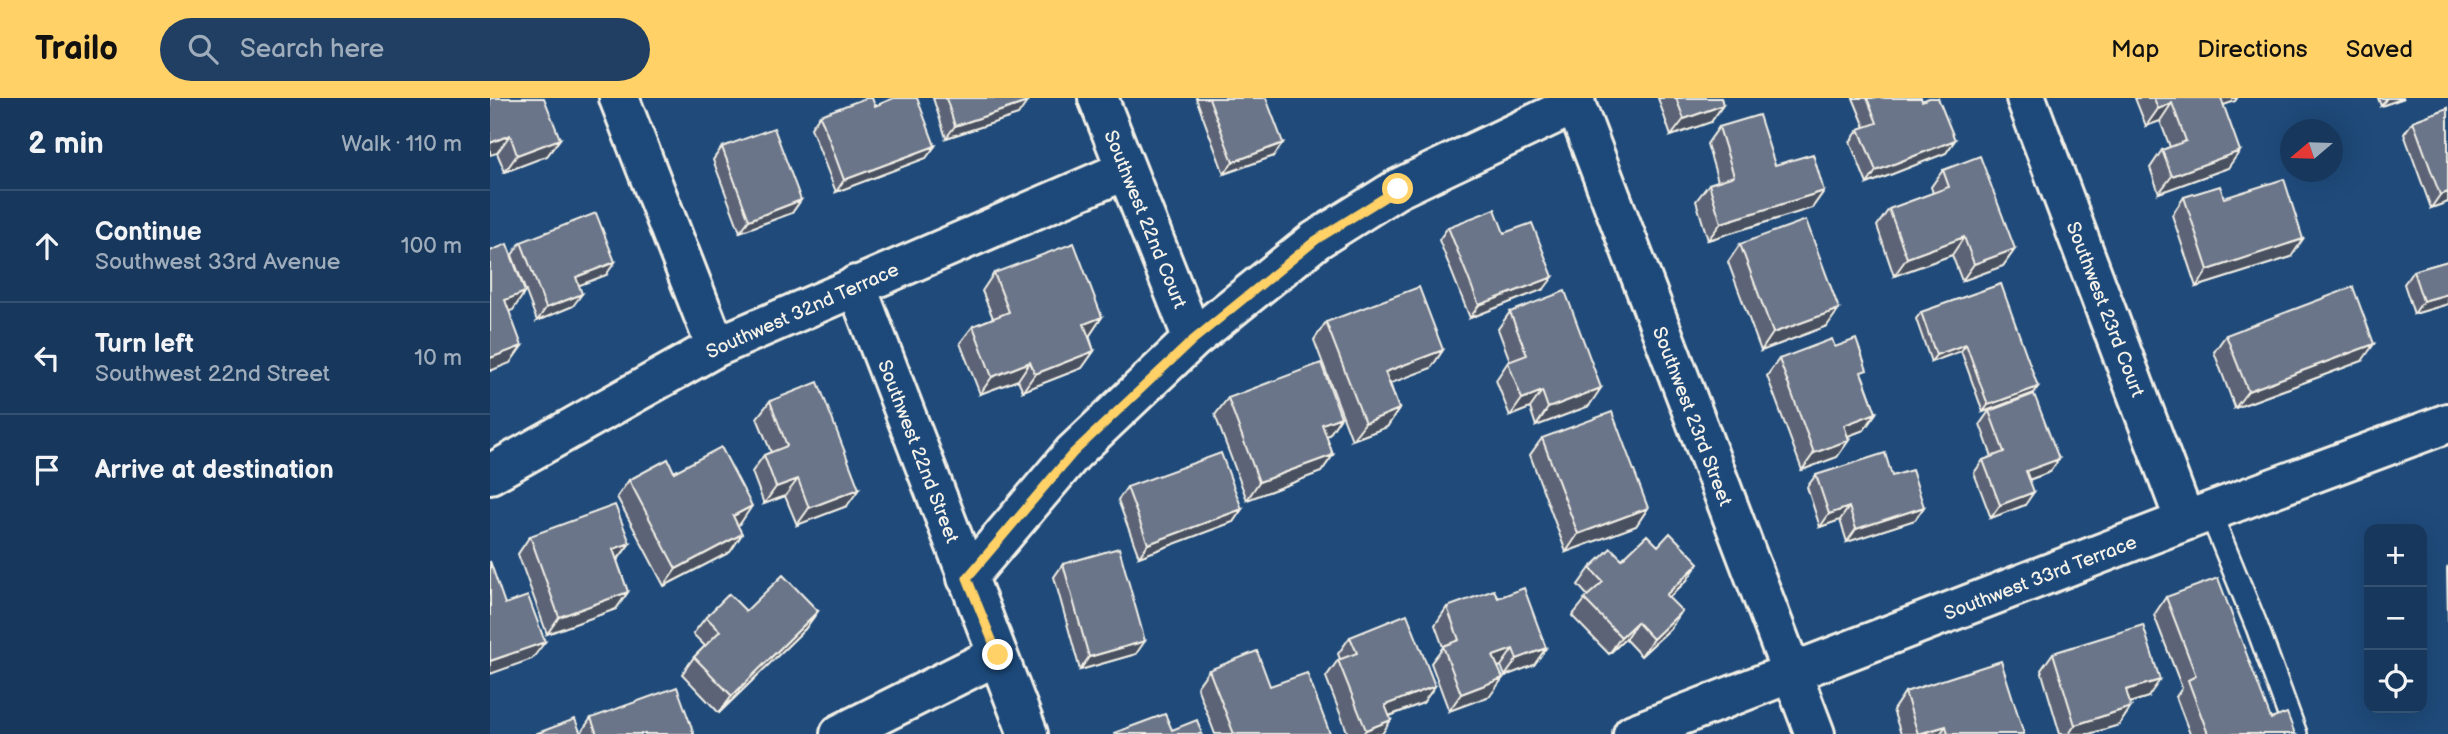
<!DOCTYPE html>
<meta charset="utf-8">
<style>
body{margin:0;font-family:"Balsamiq Sans",sans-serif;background:#203f62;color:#f1f3f6}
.controls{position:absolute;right:21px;bottom:21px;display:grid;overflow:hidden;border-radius:14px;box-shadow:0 7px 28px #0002}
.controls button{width:63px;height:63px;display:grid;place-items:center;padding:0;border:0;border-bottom:2px solid #365272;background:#17385c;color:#f1f3f6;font:35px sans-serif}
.compass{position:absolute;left:1790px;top:21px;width:63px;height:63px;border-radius:50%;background:#17385c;box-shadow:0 7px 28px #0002;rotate:251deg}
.stop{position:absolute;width:21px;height:21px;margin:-16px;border:5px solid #ffd166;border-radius:50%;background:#fff}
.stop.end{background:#ffd166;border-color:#fff;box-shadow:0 2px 7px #0008}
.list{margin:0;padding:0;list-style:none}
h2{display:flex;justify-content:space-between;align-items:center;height:91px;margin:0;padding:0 28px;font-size:30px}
h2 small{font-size:23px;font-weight:400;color:#9eacbb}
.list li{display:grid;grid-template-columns:46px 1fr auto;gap:21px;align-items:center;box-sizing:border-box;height:112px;padding:0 28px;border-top:2px solid #365272}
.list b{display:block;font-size:26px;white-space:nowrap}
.list p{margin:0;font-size:23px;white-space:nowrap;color:#9eacbb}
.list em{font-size:23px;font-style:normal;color:#9eacbb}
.icon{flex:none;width:38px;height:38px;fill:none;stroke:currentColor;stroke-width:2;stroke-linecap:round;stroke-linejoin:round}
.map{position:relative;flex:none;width:1958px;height:636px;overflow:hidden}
header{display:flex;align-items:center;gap:42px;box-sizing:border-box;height:98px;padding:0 35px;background:#ffd166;color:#111}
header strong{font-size:33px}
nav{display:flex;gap:38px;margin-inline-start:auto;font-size:24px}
.search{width:490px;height:63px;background:#203f62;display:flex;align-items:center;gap:18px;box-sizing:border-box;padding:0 24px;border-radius:38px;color:#9eacbb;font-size:26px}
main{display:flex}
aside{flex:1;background:#17385c}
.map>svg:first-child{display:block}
</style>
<header>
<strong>Trailo</strong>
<div class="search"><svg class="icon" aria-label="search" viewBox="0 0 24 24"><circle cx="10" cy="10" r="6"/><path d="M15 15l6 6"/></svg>Search here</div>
<nav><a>Map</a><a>Directions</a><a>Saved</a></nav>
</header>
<main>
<aside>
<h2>2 min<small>Walk · 110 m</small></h2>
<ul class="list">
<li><svg class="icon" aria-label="ahead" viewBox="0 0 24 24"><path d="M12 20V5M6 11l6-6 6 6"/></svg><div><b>Continue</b><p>Southwest 33rd Avenue</p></div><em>100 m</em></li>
<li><svg class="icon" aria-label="left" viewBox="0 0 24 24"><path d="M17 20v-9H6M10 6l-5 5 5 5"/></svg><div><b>Turn left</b><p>Southwest 22nd Street</p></div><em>10 m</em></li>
<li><svg class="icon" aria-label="arrive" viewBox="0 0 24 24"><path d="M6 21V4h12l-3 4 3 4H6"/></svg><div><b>Arrive at destination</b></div></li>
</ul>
</aside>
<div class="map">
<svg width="1958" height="636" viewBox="0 0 1958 636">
<rect width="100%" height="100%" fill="#1f4a7a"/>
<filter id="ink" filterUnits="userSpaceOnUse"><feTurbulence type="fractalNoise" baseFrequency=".0143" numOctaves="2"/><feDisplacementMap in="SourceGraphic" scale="14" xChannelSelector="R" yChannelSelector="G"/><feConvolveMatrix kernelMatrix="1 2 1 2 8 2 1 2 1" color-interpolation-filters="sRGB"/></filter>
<g filter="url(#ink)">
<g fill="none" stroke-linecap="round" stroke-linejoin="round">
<defs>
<path id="lane" d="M1720 414 1767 529 1806 636"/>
<path id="street" d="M129 0 226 249
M608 0 703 241
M1083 0 1325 636
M1536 0 1695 423
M366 187 538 636
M0 376 226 249 636 72
M477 480 583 355 703 241 826 142 907 91 1086 6
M350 636 508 557
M1143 636 1695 423 1958 325"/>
</defs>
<use href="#lane" stroke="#f4f1e8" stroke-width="26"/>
<use href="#street" stroke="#f4f1e8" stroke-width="44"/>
<use href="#lane" stroke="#1f4a7a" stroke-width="21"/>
<use href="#street" stroke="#1f4a7a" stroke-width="38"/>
</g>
<path fill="#5b6476" stroke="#f4f1e8" stroke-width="2" d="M0 0 70 41 57 58 15 74 7 55Z
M443 0H536L528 17 456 40Z
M706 0H776L784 58 734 76Z
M1168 0H1231L1233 7 1221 24 1181 38Z
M1363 0H1431L1432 3 1465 42 1456 55 1377 86 1360 44 1369 31 1375 29Z
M1645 0H1747L1745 3 1733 7 1738 70 1669 95 1660 70 1672 52 1680 49 1670 23 1656 28Z
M1888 0H1914L1891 8Z
M385 8 445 48 436 60 346 94 321 30 330 17Z
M1958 10V104L1941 110 1914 36 1923 23Z
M1229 29 1285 67 1334 93 1322 110 1218 142 1206 103 1219 86 1228 83 1217 46Z
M232 49 311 102 302 115 250 134 223 62Z
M1453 72 1525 151 1513 168 1472 183 1462 157 1404 178 1387 128 1399 111 1443 95 1441 89Z
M1694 99 1734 100 1801 159 1706 189 1682 117Z
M958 129 1014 135 1054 191 980 220 949 142Z
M31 144 116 177 89 187 83 208 47 223 22 157Z
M1250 146 1337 228 1271 253 1238 164Z
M1958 163V206L1924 216 1914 186 1923 173Z
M504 175 612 219 600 237H599L604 253 592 270 533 293 528 282 490 296 470 245 483 228 503 220 492 193Z
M1511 186 1544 295 1493 314 1471 253 1441 264 1426 221 1431 214Z
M1020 214 1099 308 1046 328 1040 310 1020 318 1006 282 1018 264 1020 263 1008 231Z
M836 224 953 252 941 270 900 285 909 311 897 329 862 342 824 242Z
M1736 237 1872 263 1745 310 1724 254Z
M1345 249 1373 279 1386 315 1374 332 1358 338 1359 342 1347 359 1312 372 1277 278 1289 261Z
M738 300 851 319 839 337 836 338 843 357 831 374 757 402 725 317Z
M280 303 357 408 307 427 295 398 274 406 262 374 274 357 281 354 267 320Z
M1499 313 1560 374 1539 382 1535 407 1501 420 1484 375 1493 362 1502 359 1490 326Z
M1052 340 1158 410 1146 428 1076 454 1040 357Z
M184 374 250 426 247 427 252 436 240 454 174 488 127 399 139 382Z
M1326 377 1402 378 1434 409 1425 422 1357 444 1350 422 1330 429 1317 389Z
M637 389 752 411 743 424 649 459 628 402Z
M40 438 140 445 127 463 138 494 126 511 57 536 28 456Z
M1132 461 1197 482 1179 500 1180 531 1151 558 1135 541 1119 556 1082 518 1098 498 1088 487 1100 470Z
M573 466 646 556 590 572 564 479Z
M1958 468V524L1957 471Z
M1676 499 1781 621 1805 636H1700L1686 599 1692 590 1664 517Z
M1008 500 1056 550 1044 567 1015 578 1011 568 1008 569 1000 598 959 613 941 565 953 549 945 527 957 509Z
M256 513H328L315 531 229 615 192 576 204 559 215 548 203 536 216 519Z
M860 539 945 588 933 605 900 618 892 636H858L836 579 848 562 850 561 848 556Z
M1563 555 1658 599 1639 605 1641 609 1629 627 1599 636H1570L1551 572Z
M719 572 780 588 840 636H725L707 589Z
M1415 594 1534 636H1411L1403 612Z
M101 620 204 636H93L92 633Z"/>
<path fill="#4a5160" stroke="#f4f1e8" stroke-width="2" d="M1726 0H1747L1745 3 1717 13Z
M1897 0H1914L1891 8Z
M537 4 528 17 456 40 465 28Z
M1682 5 1670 23 1656 28 1668 11Z
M1233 7 1221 24 1181 38 1194 21Z
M20 37 7 55 0 57V45Z
M70 41 57 58 15 74 27 57Z
M1465 42 1456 55 1377 86 1386 73Z
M793 45 784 58 734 76 743 64Z
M445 48 436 60 346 94 354 82Z
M1750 53 1738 70 1669 95 1682 78Z
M1334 93 1322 110 1218 142 1231 125Z
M1958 94V104L1941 110 1950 97Z
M311 102 302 115 250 134 259 122Z
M1474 139 1462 157 1404 178 1417 160Z
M1813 141 1801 159 1706 189 1718 172Z
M1525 151 1513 168 1472 183 1484 166Z
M125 164 116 177 77 192 86 179Z
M1063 179 1054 191 980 220 989 207Z
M35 194 23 212 3 219 15 202Z
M92 196 83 208 47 223 56 210Z
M1958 196V206L1924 216 1933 203Z
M1349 211 1337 228 1271 253 1283 235Z
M612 219 600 237 582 243 594 226Z
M1476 246 1471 253 1441 264 1446 257Z
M1884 246 1872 263 1745 310 1758 293Z
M32 248 20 265 0 273V260Z
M953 252 941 270 883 292 895 274Z
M604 253 592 270 533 293 545 276Z
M540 264 528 282 490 296 502 279Z
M1548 289 1544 295 1493 314 1498 307Z
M1111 290 1099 308 1046 328 1058 310Z
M1052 293 1040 310 1020 318 1032 301Z
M909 311 897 329 862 342 875 325Z
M1386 315 1374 332 1342 344 1354 327Z
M851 319 839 337 820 343 832 326Z
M1359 342 1347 359 1312 372 1324 355Z
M843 357 831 374 757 402 769 384Z
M1569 361 1560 374 1527 386 1536 373Z
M308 381 295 398 274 406 286 389Z
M369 391 357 408 307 427 319 410Z
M1544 394 1535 407 1501 420 1510 407Z
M262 408 250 426 231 435 243 418Z
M1359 409 1350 422 1330 429 1339 416Z
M1434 409 1425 422 1357 444 1366 431Z
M1158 410 1146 428 1076 454 1088 436Z
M752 411 743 424 649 459 658 446Z
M252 436 240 454 174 488 186 471Z
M140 445 127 462 111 469 123 451Z
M1209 465 1197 482 1164 514 1176 497Z
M138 494 126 511 57 536 69 519Z
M328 513 315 531 229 615 242 598Z
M1192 513 1180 531 1151 558 1163 541Z
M1147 524 1135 541 1119 556 1131 539Z
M655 543 646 556 590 572 599 559Z
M55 544 42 561 0 576V563Z
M1056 550 1044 567 1015 578 1027 561Z
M1023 551 1011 568 991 575 1003 558Z
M1013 580 1000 598 959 613 971 596Z
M1670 582 1658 599 1623 610 1636 592Z
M945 588 933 605 883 624 895 607Z
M1641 609 1629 627 1599 636H1579L1585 627Z
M901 622 892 636H873L876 632Z
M1456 628 1450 636H1431Z"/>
<path fill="#6a7489" stroke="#f4f1e8" stroke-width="2" d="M0 0H54L70 41 27 57 20 37 0 45Z
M376 0H382L385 8 404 0H427L445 48 354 82 330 17Z
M456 0H536L537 4 465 28Z
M719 0H776L793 45 743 64Z
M1186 0H1231L1233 7 1194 21Z
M1377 0H1431L1432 3 1439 0H1448L1465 42 1386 73 1369 31 1387 25Z
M1664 0H1731L1750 53 1682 78 1672 52 1696 43 1682 5 1668 11Z
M1958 10V94L1950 97 1923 23Z
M1269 17 1285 67 1323 56 1334 93 1231 125 1219 86 1244 78 1229 29Z
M284 30 311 102 259 122 232 49Z
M1490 58 1525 151 1484 166 1474 139 1417 160 1399 111 1459 89 1453 72Z
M1794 81 1813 141 1718 172 1694 99 1730 88 1734 100Z
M1005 111 1014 135 1042 125 1063 179 989 207 958 129Z
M106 115 125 164 86 179 92 196 56 210 31 144Z
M1316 122 1349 211 1283 235 1250 146Z
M584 145 612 219 594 226 604 253 545 276 540 264 502 279 483 228 519 214 504 175Z
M17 146 35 194 15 202 32 248 0 260V153Z
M1958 163V196L1933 203 1923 173Z
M1511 186 1548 289 1498 307 1476 246 1446 257 1431 214Z
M929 189 953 252 895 274 909 311 875 325 836 224Z
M1863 189 1884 246 1758 293 1736 237Z
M1075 193 1111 290 1058 310 1052 293 1032 301 1018 264 1037 257 1020 214Z
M1342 241 1345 249 1366 241 1377 272 1371 274 1386 315 1354 327 1359 342 1324 355 1289 261Z
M831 265 851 319 832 326 843 357 769 384 738 300Z
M328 284 369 391 319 410 308 381 286 389 274 357 297 348 280 303Z
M1544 296 1569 361 1536 373 1544 394 1510 407 1493 362 1514 354 1499 313Z
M1122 314 1158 410 1088 436 1052 340Z
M231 349 262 408 243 418 252 436 186 471 139 382 178 361 184 374Z
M731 355 752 411 658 446 637 389Z
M1395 355 1402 378 1422 372 1434 409 1366 431 1359 409 1339 416 1326 377Z
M125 407 140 445 123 451 138 494 69 519 40 438Z
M1180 435 1209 465 1176 497 1192 513 1163 541 1147 524 1131 539 1094 501 1113 484 1100 470 1121 450 1132 461 1157 437 1168 448Z
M629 450 655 543 599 559 573 466Z
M0 463 15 506 38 498 55 544 0 563Z
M293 477 328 513 242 598 204 559 230 533 216 519 239 496 256 513Z
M1728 480 1781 621 1797 615 1805 636H1718L1698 582 1706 578 1676 499Z
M1034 490 1056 550 1027 561 1023 551 1003 558 1013 580 971 596 953 548 969 542 957 509 1004 492 1008 500Z
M917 516 945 588 895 607 901 622 876 632 848 562 867 555 860 539Z
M1653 527 1670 582 1636 592 1641 609 1585 627 1563 555Z
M767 553 780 588 817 575 840 636H744L719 572Z
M1511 563 1534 636H1458L1456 628 1428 636 1415 594Z
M187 589 204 636H107L101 620Z
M675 616 682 632 707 622 712 636H624V635Z
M85 621 91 636H45Z"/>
</g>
<g fill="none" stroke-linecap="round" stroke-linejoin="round" filter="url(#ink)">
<path stroke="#ffd166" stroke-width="9" d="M508 557 477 480 583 355 703 242 826 142 908 91"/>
</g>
<g text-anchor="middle" stroke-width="5" stroke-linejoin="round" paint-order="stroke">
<g font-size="19" fill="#f4f1e8" stroke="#1f4a7a">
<text transform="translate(656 121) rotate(68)" y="7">Southwest 22nd Court</text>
<text transform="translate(1616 211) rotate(69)" y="7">Southwest 23rd Court</text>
<text transform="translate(312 212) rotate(-24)" y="7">Southwest 32nd Terrace</text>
<text transform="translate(1203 318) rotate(69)" y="7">Southwest 23rd Street</text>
<text transform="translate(429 353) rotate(69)" y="7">Southwest 22nd Street</text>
<text transform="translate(1550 479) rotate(-21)" y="7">Southwest 33rd Terrace</text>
</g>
</g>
</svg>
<div class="controls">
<button>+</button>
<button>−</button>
<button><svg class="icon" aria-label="locate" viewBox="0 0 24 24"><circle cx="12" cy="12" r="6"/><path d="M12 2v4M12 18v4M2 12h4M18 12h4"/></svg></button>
</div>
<svg class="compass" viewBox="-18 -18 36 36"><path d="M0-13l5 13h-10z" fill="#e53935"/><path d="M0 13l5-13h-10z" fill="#9eacbb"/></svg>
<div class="stop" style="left:908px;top:91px"></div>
<div class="stop end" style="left:508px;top:557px"></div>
</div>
</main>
